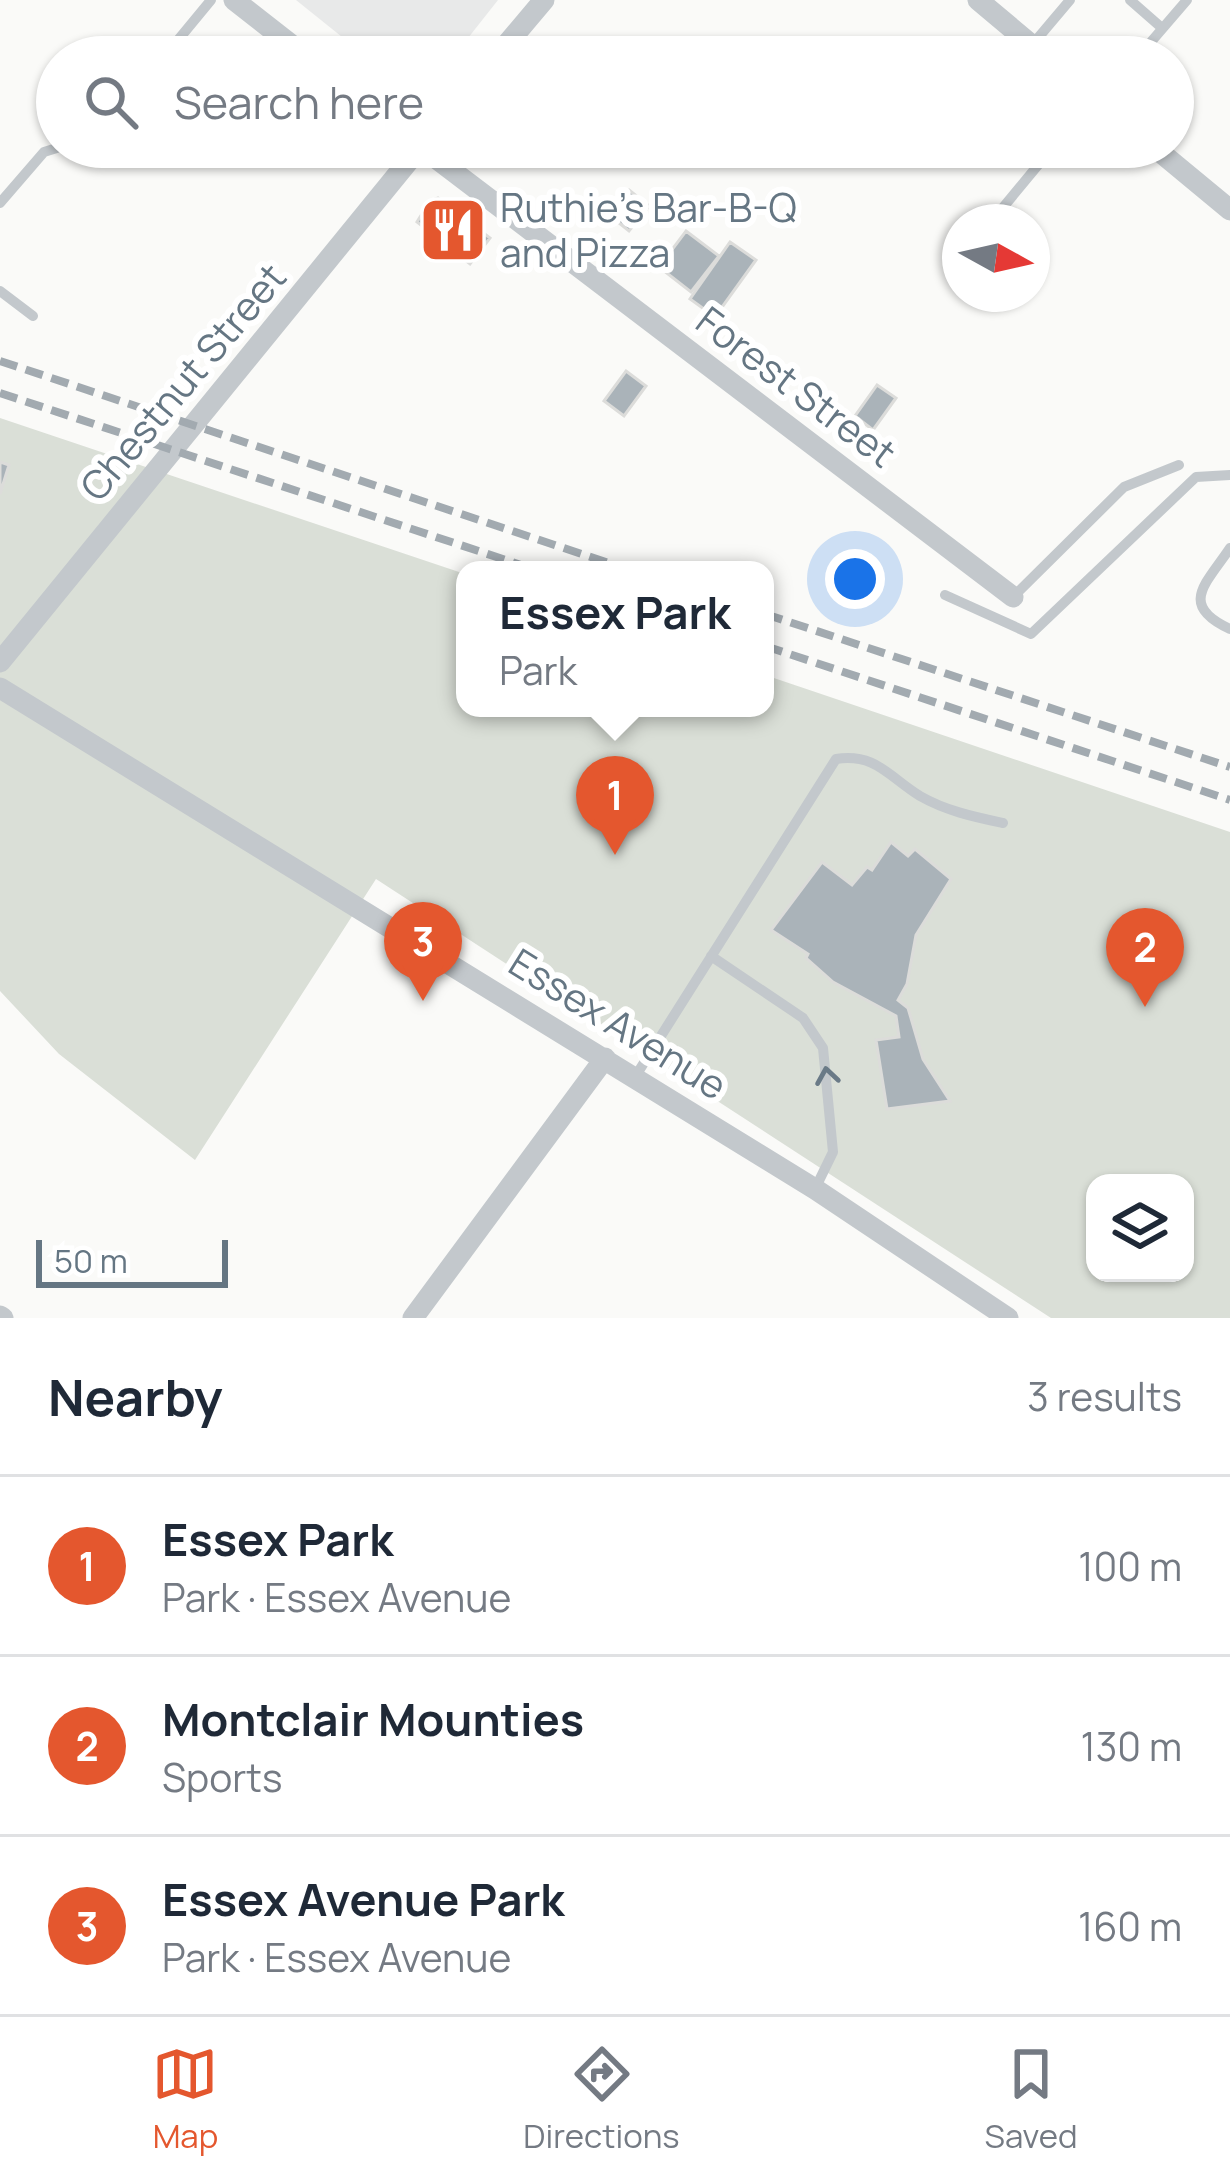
<!DOCTYPE html>
<meta charset="utf-8">
<style>
body{margin:0;font-family:Manrope,sans-serif;background:#f2f2f3;color:#1f2937}
.controls{position:absolute;right:36px;bottom:36px;display:grid;overflow:hidden;border-radius:24px;box-shadow:0 3px 9px #0004}
.controls button{width:108px;height:108px;display:grid;place-items:center;padding:0;border:0;border-bottom:3px solid #e0e1e3;background:#fff;color:#1f2937;font:60px sans-serif}
.compass{position:absolute;left:942px;top:204px;width:108px;height:108px;border-radius:50%;background:#fff;box-shadow:0 3px 9px #0004;rotate:98deg}
.scale{position:absolute;left:36px;bottom:30px;width:192px;box-sizing:border-box;padding-left:12px;border:6px solid #657683;border-top:0;font-size:33px;line-height:42px;white-space:nowrap;color:#657683;-webkit-text-stroke:9px #fff;paint-order:stroke}
.you{position:absolute;left:855px;top:579px;width:42px;height:42px;margin:-30px;border:9px solid #fff;border-radius:50%;background:#1a73e8;box-shadow:0 0 0 18px #1a73e833}
.badge{display:grid;place-items:center;width:78px;height:78px;border-radius:50%;background:#e4572e;color:#fff;font-size:39px;font-weight:700}
.pin{position:absolute;translate:-50% -99px;filter:drop-shadow(0 3px 6px #0008)}
.pin::after{content:'';position:absolute;top:63px;width:42px;height:36px;background:inherit;clip-path:polygon(0 0,100% 0,50% 100%)}
.popup{position:absolute;left:456px;top:561px;width:318px;height:156px;box-sizing:border-box;display:grid;place-content:center;border-radius:24px;background:#fff;filter:drop-shadow(0 3px 9px #0005);font-size:39px;white-space:nowrap;color:#747a83}
.popup b{font-size:45px;color:#1f2937}
.popup::after{content:'';position:absolute;left:50%;top:100%;margin-left:-24px;border:24px solid transparent;border-top-color:#fff}
.list{margin:0;padding:0;list-style:none}
h2{display:flex;justify-content:space-between;align-items:center;height:156px;margin:0;padding:0 48px;font-size:51px}
h2 small{font-size:39px;font-weight:400;color:#747a83}
.list li{display:grid;grid-template-columns:78px 1fr auto;gap:36px;align-items:center;box-sizing:border-box;height:180px;padding:0 48px;border-top:3px solid #e0e1e3}
.list b{display:block;font-size:45px;white-space:nowrap}
.list p{margin:0;font-size:39px;white-space:nowrap;color:#747a83}
.list em{font-size:39px;font-style:normal;color:#747a83}
.icon{flex:none;width:66px;height:66px;fill:none;stroke:currentColor;stroke-width:2;stroke-linecap:round;stroke-linejoin:round}
.map{position:relative;flex:none;width:1230px;height:1318px;overflow:hidden}
.search{position:absolute;background:#fff;box-shadow:0 3px 9px #0004;left:36px;right:36px;top:36px;height:132px;display:flex;align-items:center;gap:30px;box-sizing:border-box;padding:0 42px;border-radius:66px;color:#747a83;font-size:45px}
.sheet{height:696px;background:#fff}
nav{display:flex;justify-content:space-around;align-items:center;box-sizing:border-box;height:168px;border-top:3px solid #e0e1e3;background:#fff;font-size:33px;color:#747a83}
nav a{display:grid;justify-items:center;gap:6px}
nav .on{color:#e4572e}
.map>svg:first-child{display:block}
</style>
<div class="map">
<svg width="1230" height="1318" viewBox="0 0 1230 1318">
<rect width="100%" height="100%" fill="#fafaf8"/>
<path fill="#e8e9e9" d="M296 0H498L453 57H367Z"/>
<path fill="#dadfd7" fill-rule="evenodd" d="M0 418 465 574V708H765V675L1230 832V1318H1051L376 879 195 1160 59 1054 0 991ZM1095 1183H1185V1273H1095Z"/>
<path fill="#aab3b9" stroke="#dcdcda" stroke-width="3" d="M629 190 649 206 629 231 609 215Z
M438 198 490 238 470 264 417 222 430 201Z
M686 231 719 256 691 292 659 267Z
M730 242 756 260 715 317 690 299Z
M626 371 646 386 624 416 604 401Z
M877 385 896 398 873 430 855 416Z
M0 462 9 465 0 494Z
M891 842 908 856 915 849 951 879 916 935 907 984 898 1000 908 1008 923 1059 950 1101 887 1109 876 1040 899 1037 896 1016 833 982 806 958 808 954 771 930 822 862 852 885 867 867 872 870Z"/>
<g fill="none" stroke-linecap="round" stroke-linejoin="round">
<path stroke="#c3c8cc" stroke-width="10" d="M1130 0 1162 28
M1032 45 1070 0
M164 57 211 0
M1138 57 1187 0
M0 203 44 152 60 147
M991 222 1053 147
M0 291 33 316
M1230 548C1206 584 1178 605 1230 629
M945 595 1031 634 1196 477 1230 475
M1013 597 1124 487 1179 465
M711 956 803 1018 823 1048 833 1152 815 1189
M635 1077 836 759C876 753 889 777 920 796 946 811 975 817 1003 823"/>
<path stroke="#c3c8cc" stroke-width="21" d="M234 0 307 57
M978 0 1046 57
M496 57 544 0
M421 147 1013 597
M1154 147 1230 210
M0 662 420 147
M0 688 815 1189 1008 1318
M0 1316 3 1318
M413 1318 605 1058"/>
<path stroke="#a2aab0" stroke-width="8" stroke-dasharray="18 9" stroke-linecap="butt" d="M0 361 630 570
M0 393 536 570
M765 614 1230 767
M765 646 1230 800"/>
</g>
<defs><path id="oneway-chevron" d="M-2-3.5L2.5 0L-2 3.5" fill="none" stroke-width="1.6" stroke-linecap="round" stroke-linejoin="round" transform="scale(3)"/></defs>
<use stroke="#6a7a87" href="#oneway-chevron" transform="translate(827 1076) rotate(-99)"/>
<defs>
<symbol id="restaurant-square" viewBox="-11 -11 22 22"><rect x="-9" y="-9" width="18" height="18" rx="4" fill="#e4572e" stroke="#fff"/><path d="M-5-6h1v4h1v-4h1v4h1v-4h1v5L-1.5 .5V6h-2V.5L-5-1ZM5-6V6H3V1.5H1.5Q1.5-4 5-6Z" fill="#fff"/></symbol>
</defs>
<g fill-rule="evenodd">
<use href="#restaurant-square" x="415" y="192" width="76" height="76"/>
</g>
<g text-anchor="middle" stroke-width="12" stroke-linejoin="round" paint-order="stroke">
<g font-size="39" fill="#657683" stroke="#fff" text-anchor="start">
<text x="500" y="222">Ruthie's Bar-B-Q<tspan x="500" dy="45">and Pizza</tspan></text>
</g>
<g font-size="39" fill="#657683" stroke="#fff">
<text transform="translate(183 382) rotate(-50)" y="14">Chestnut Street</text>
<text transform="translate(796 387) rotate(37)" y="14">Forest Street</text>
<text transform="translate(618 1024) rotate(32)" y="14">Essex Avenue</text>
</g>
</g>
</svg>
<div class="controls">
<button><svg class="icon" aria-label="layers" viewBox="0 0 24 24"><path d="M12 4l9 5-9 5-9-5zM3 14l9 5 9-5"/></svg></button>
</div>
<svg class="compass" viewBox="-18 -18 36 36"><path d="M0-13l5 13h-10z" fill="#e53935"/><path d="M0 13l5-13h-10z" fill="#747a83"/></svg>
<div class="scale">50 m</div>
<div class="you"></div>
<div class="pin badge" style="left:615px;top:855px">1</div>
<div class="popup"><b>Essex Park</b>Park</div>
<div class="pin badge" style="left:1145px;top:1007px">2</div>
<div class="pin badge" style="left:423px;top:1001px">3</div>
<div class="search"><svg class="icon" aria-label="search" viewBox="0 0 24 24"><circle cx="10" cy="10" r="6"/><path d="M15 15l6 6"/></svg>Search here</div>
</div>
<section class="sheet">
<h2>Nearby<small>3 results</small></h2>
<ul class="list">
<li><span class="badge">1</span><div><b>Essex Park</b><p>Park · Essex Avenue</p></div><em>100 m</em></li>
<li><span class="badge">2</span><div><b>Montclair Mounties</b><p>Sports</p></div><em>130 m</em></li>
<li><span class="badge">3</span><div><b>Essex Avenue Park</b><p>Park · Essex Avenue</p></div><em>160 m</em></li>
</ul>
</section>
<nav>
<a class="on"><svg class="icon" aria-label="map" viewBox="0 0 24 24"><path d="M3 6l6-2 6 2 6-2v14l-6 2-6-2-6 2zM9 4v14M15 6v14"/></svg>Map</a>
<a><svg class="icon" aria-label="directions" viewBox="0 0 24 24"><path d="M12 3l9 9-9 9-9-9zM9 14v-3h6M13 9l2 2-2 2"/></svg>Directions</a>
<a><svg class="icon" aria-label="saved" viewBox="0 0 24 24"><path d="M7 4h10v16l-5-4-5 4z"/></svg>Saved</a>
</nav>
